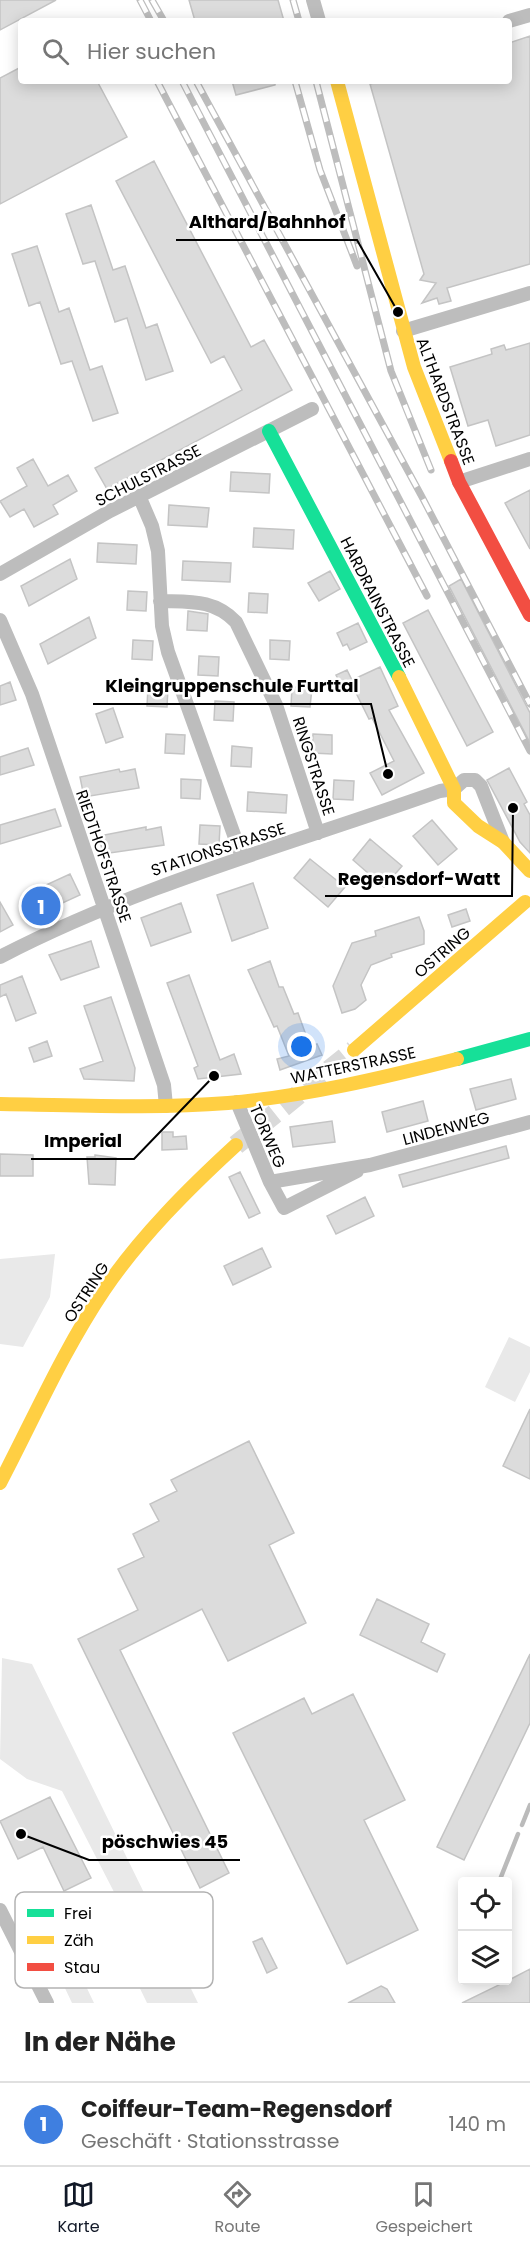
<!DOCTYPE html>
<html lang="de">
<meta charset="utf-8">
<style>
body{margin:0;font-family:Poppins,sans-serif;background:#f6f6f6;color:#222}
.controls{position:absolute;right:18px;bottom:18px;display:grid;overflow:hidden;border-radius:6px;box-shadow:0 3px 15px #0003}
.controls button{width:54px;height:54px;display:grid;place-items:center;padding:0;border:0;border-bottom:2px solid #e0e0e0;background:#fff;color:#222;font:30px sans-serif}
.you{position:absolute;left:302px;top:1047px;width:21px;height:21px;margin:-15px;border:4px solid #fff;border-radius:50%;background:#1a73e8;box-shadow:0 0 0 9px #1a73e833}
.badge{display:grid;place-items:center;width:39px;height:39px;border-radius:50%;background:#111827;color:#fff;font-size:20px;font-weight:700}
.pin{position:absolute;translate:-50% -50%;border:3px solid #fff;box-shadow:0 2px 6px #0006}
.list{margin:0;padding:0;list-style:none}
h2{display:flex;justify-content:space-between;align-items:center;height:78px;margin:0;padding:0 24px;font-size:26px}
h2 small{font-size:20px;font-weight:400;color:#767676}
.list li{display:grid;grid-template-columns:39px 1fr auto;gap:18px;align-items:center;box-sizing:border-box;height:84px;padding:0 24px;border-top:2px solid #e0e0e0}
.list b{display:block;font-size:22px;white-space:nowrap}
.list p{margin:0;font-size:20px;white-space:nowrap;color:#767676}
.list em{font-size:20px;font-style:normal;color:#767676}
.icon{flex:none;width:33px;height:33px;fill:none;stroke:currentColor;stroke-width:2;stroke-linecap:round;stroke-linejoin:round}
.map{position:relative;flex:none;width:530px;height:2003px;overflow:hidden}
.search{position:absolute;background:#fff;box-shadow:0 3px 15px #0003;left:18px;right:18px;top:18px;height:66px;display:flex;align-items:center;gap:15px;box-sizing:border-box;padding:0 21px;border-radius:6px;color:#767676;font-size:22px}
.sheet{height:162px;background:#fff}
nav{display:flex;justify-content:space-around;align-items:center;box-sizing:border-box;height:84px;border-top:2px solid #e0e0e0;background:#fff;font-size:16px;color:#767676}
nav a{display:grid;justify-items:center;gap:3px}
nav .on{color:#111827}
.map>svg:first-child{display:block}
</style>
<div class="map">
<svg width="530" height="2003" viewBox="0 0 530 2003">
<rect width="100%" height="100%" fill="#fff"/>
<path fill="#e9e9e9" d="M55 1254 50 1297 23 1347 0 1344V1259Z
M509 1337 530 1347V1372L515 1402 485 1387Z
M2 1658 32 1664 198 2003H147L101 1908 114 1892 62 1791 27 1779 0 1759Z
M64 1940 94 2003H72L46 1948Z"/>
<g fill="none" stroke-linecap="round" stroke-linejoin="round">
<path stroke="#bbb" stroke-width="4.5" d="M522 1825 530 1805
M499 1882 518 1834"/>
</g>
<path fill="#dcdcdc" stroke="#c4c4c4" stroke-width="1.5" d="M0 0H56L0 30Z
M189 0H278L284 21H195Z
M530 36V264L447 288 451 301 439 304 437 298 422 303 436 283 420 280 424 274 370 84 381 81H509V43Z
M21 67V81H97L127 137 0 204V78Z
M232 81H275V85L236 95Z
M154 161 251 347 264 340 292 390 107 489 95 468 242 390 224 356 211 363 116 181Z
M91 205 113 270 125 266 146 328 157 324 173 371 146 380 127 318 115 322 95 261 83 264 66 214Z
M37 246 59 312 69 308 90 370 102 366 118 413 93 421 72 361 61 364 40 302 29 306 12 254Z
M530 343V435L496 446 488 420 468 426 450 367 492 354 491 349 504 345 506 350Z
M33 459 48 486 68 475 77 491 53 505 58 514 34 527 24 509 10 517 0 501 27 486 17 468Z
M231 472 270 474 269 493 230 491Z
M530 490V549L505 503Z
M169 505 209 508 207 527 168 525Z
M254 528 294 530 293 549 253 547Z
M98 543 137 545 136 564 97 562Z
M70 559 77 579 29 606 21 586Z
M183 561 231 563 230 582 182 580Z
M330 571 340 589 319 601 308 583Z
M461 579 530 713V743L449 586Z
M128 591 147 592 146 611 127 610Z
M249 593 268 594 267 613 248 612Z
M428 610 493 732 467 746 403 623Z
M188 611 208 614 207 631 187 630Z
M89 617 96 638 48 664 40 644Z
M358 623 367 642 350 650 347 644 343 646 337 633Z
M133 640 153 641 152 660 132 659Z
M270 640 290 641 289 660 270 659Z
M199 656 219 657 218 676 198 675Z
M380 667 398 706 389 710 424 773 382 795 370 773 394 761 372 718 369 719 354 689 345 693 336 675 347 670 352 680Z
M10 682 16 700 0 705V686Z
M148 687 168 688 167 707 147 706Z
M292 687 312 688 310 707 291 706Z
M215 701 234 702 233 721 214 720Z
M113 708 123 737 106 743 96 714Z
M166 734 185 735 184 754 165 753Z
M313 734 332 735V754L312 753Z
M232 746 252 748 251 767 231 766Z
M28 748 34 765 0 775V757Z
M509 768 527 802 524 804 530 815V853L520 842 487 780Z
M119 769 120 772 135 769 139 788 84 797 80 777Z
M181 779 201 780 200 799 181 798Z
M334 780 354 781 353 800 333 799Z
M248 792 287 795 286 813 247 811Z
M55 809 61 826 0 844V825Z
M432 820 457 849 438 865 413 836Z
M200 825 220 826 219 845 199 844Z
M146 827V830L161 827 164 845 103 854 99 836Z
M370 839 402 866 384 887 353 860Z
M310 859 345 887 328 907 294 878Z
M70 874 80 895 32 917 22 896Z
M253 883 268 928 232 941 217 895Z
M0 902 13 925 0 932Z
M181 903 191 932 151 946 141 918Z
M466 909 470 921 452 927 448 915Z
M419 917 424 931V944L391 954 392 957 371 965 361 985 366 1000 355 1009 342 1013 333 986 352 943 376 936 375 931Z
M91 941 99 967 61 980 49 955Z
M270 961 279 987H283L294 1014 298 1013 310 1046 317 1044 322 1055 280 1070 277 1059 289 1056 277 1026 274 1027 248 970Z
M189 975 220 1060 234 1054 241 1074 198 1079 194 1068 198 1066 167 983Z
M22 976 36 1013 16 1021 6 994 0 997V985Z
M111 997 135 1068 134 1081 84 1079 80 1069 103 1061 84 1006Z
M47 1041 52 1056 34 1062 29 1048Z
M511 1079 516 1099 476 1110 470 1089Z
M423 1101 428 1121 387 1132 382 1112Z
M332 1121 335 1142 293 1147 290 1127Z
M162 1132H173V1137L186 1136 187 1149 162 1150Z
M506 1146 509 1158 403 1187 399 1175Z
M0 1154 33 1155V1176H0Z
M95 1155 116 1158 115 1185 89 1184 87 1157H95Z
M240 1172 260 1213 249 1218 229 1177Z
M365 1197 374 1216 336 1234 327 1216Z
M262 1248 271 1267 233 1285 224 1266Z
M530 1409V1479L503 1466Z
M249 1441 294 1533 269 1545 306 1623 228 1661 202 1609 120 1650 229 1873 200 1888 78 1639 138 1610 118 1569 144 1557 133 1534 159 1521 150 1504 177 1491 171 1480Z
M377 1599 429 1624 421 1642 445 1654 437 1672 360 1635Z
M530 1654V1723L464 1860 437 1847Z
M353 1694 405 1800 364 1820 418 1930 347 1964 233 1733 304 1698 312 1714Z
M50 1797 91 1878 64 1891 43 1847 18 1859 0 1821Z
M262 1938 277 1968 267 1973 253 1942Z
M530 1969V2003H462L511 1979Z
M381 1986 387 1989 395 2003H348Z"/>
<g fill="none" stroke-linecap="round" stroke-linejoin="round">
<path stroke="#d9d9d9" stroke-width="20" stroke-dasharray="20 10" stroke-linecap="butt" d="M236 1145 354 1050"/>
<path stroke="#bdbdbd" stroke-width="14" d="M313 0 319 21
M509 21 530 15
M403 331 530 293
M459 482 530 459
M140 498 152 526 158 551 162 626 168 652 242 857
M0 574 110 511 312 409
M160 601C190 602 214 599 236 622L276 705 318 833
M0 620 32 694 164 1085 166 1106
M0 957C140 884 292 844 440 791L454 789 464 780H475L481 786 503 842
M237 1102 270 1182 284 1208 357 1171
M270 1182 370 1165 530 1122
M0 1910 47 2003"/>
<path stroke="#16e098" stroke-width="14" d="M269 431 399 677
M457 1059 530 1039"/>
<path stroke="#ffcf43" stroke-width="14" d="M337 81 414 367 451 461
M399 677 454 789V803L478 826 503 842 530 871
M354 1050 525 902
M0 1104C76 1105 153 1109 228 1103 306 1096 382 1078 457 1059
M0 1483C34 1418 63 1351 104 1290 141 1236 188 1189 236 1145"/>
<path stroke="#f24e42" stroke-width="14" d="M451 461 459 482 530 615"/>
<defs>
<path id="rail" d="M140 0 151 21
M152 0 164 21
M293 0 299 21
M157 81 427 596
M182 81 530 751
M196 81 421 495 530 704
M295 81 320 170 357 266
M316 81 391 371 431 470"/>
</defs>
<use href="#rail" stroke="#bdbdbd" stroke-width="7"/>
<use href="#rail" stroke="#fff" stroke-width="4.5" stroke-dasharray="14" stroke-linecap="butt"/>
</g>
<g text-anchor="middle" stroke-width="5" stroke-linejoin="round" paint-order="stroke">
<g font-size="16" fill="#000" stroke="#fff">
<text transform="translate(446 401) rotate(69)" y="6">ALTHARDSTRASSE</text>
<text transform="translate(148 475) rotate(-27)" y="6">SCHULSTRASSE</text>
<text transform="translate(378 602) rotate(63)" y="6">HARDRAINSTRASSE</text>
<text transform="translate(314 766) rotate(72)" y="6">RINGSTRASSE</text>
<text transform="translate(218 849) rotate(-18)" y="6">STATIONSSTRASSE</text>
<text transform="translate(104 856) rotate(71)" y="6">RIEDTHOFSTRASSE</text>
<text transform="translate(442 952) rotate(-41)" y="6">OSTRING</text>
<text transform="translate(353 1065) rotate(-12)" y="6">WATTERSTRASSE</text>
<text transform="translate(446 1128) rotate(-15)" y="6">LINDENWEG</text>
<text transform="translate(268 1136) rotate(67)" y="6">TORWEG</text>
<text transform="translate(86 1292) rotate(-57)" y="6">OSTRING</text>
</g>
</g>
<rect x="15" y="1892" width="198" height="96" rx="9" fill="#fff" stroke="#b2b2b2" stroke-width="1.5"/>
<rect x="27" y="1909" width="27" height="8" fill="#16e098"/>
<rect x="27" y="1936" width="27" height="8" fill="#ffcf43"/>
<rect x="27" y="1963" width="27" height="8" fill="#f24e42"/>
<g font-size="16" fill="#000">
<text x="64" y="1919">Frei</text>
<text x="64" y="1946">Zäh</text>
<text x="64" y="1973">Stau</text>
</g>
<path fill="none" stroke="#000" stroke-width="2" d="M398 312L357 240H176M388 774L371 704H93M513 808L512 896H325M214 1076L134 1159H31M21 1834L89 1860H240"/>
<g fill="#000" stroke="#fff" stroke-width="2">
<circle cx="398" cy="312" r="6"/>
<circle cx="388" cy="774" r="6"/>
<circle cx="513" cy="808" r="6"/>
<circle cx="214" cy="1076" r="6"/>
<circle cx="21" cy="1834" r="6"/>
</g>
<g font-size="18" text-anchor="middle" font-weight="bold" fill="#000" stroke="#fff" stroke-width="5" stroke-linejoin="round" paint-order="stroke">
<text x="267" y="228">Althard/Bahnhof</text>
<text x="232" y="692">Kleingruppenschule Furttal</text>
<text x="419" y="885">Regensdorf-Watt</text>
<text x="83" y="1147">Imperial</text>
<text x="165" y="1848">pöschwies 45</text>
</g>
</svg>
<div class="controls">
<button><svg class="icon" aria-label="locate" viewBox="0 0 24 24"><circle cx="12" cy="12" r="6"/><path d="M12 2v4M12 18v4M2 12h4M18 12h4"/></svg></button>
<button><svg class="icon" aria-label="layers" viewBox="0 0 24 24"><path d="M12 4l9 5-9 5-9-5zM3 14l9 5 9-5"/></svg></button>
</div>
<div class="you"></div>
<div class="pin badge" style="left:41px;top:906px;background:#3f7fe0">1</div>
<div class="search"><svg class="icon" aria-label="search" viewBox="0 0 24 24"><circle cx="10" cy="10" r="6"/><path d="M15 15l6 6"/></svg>Hier suchen</div>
</div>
<section class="sheet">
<h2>In der Nähe<small></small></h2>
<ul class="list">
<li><span class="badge" style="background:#3f7fe0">1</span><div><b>Coiffeur-Team-Regensdorf</b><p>Geschäft · Stationsstrasse</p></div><em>140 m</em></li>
</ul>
</section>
<nav>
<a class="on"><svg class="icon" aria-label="map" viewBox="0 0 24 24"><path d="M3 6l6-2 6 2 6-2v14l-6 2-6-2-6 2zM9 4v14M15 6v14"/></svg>Karte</a>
<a><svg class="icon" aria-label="directions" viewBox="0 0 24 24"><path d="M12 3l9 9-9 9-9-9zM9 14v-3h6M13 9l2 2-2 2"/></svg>Route</a>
<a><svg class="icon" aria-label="saved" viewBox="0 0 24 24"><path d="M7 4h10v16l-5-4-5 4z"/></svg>Gespeichert</a>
</nav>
